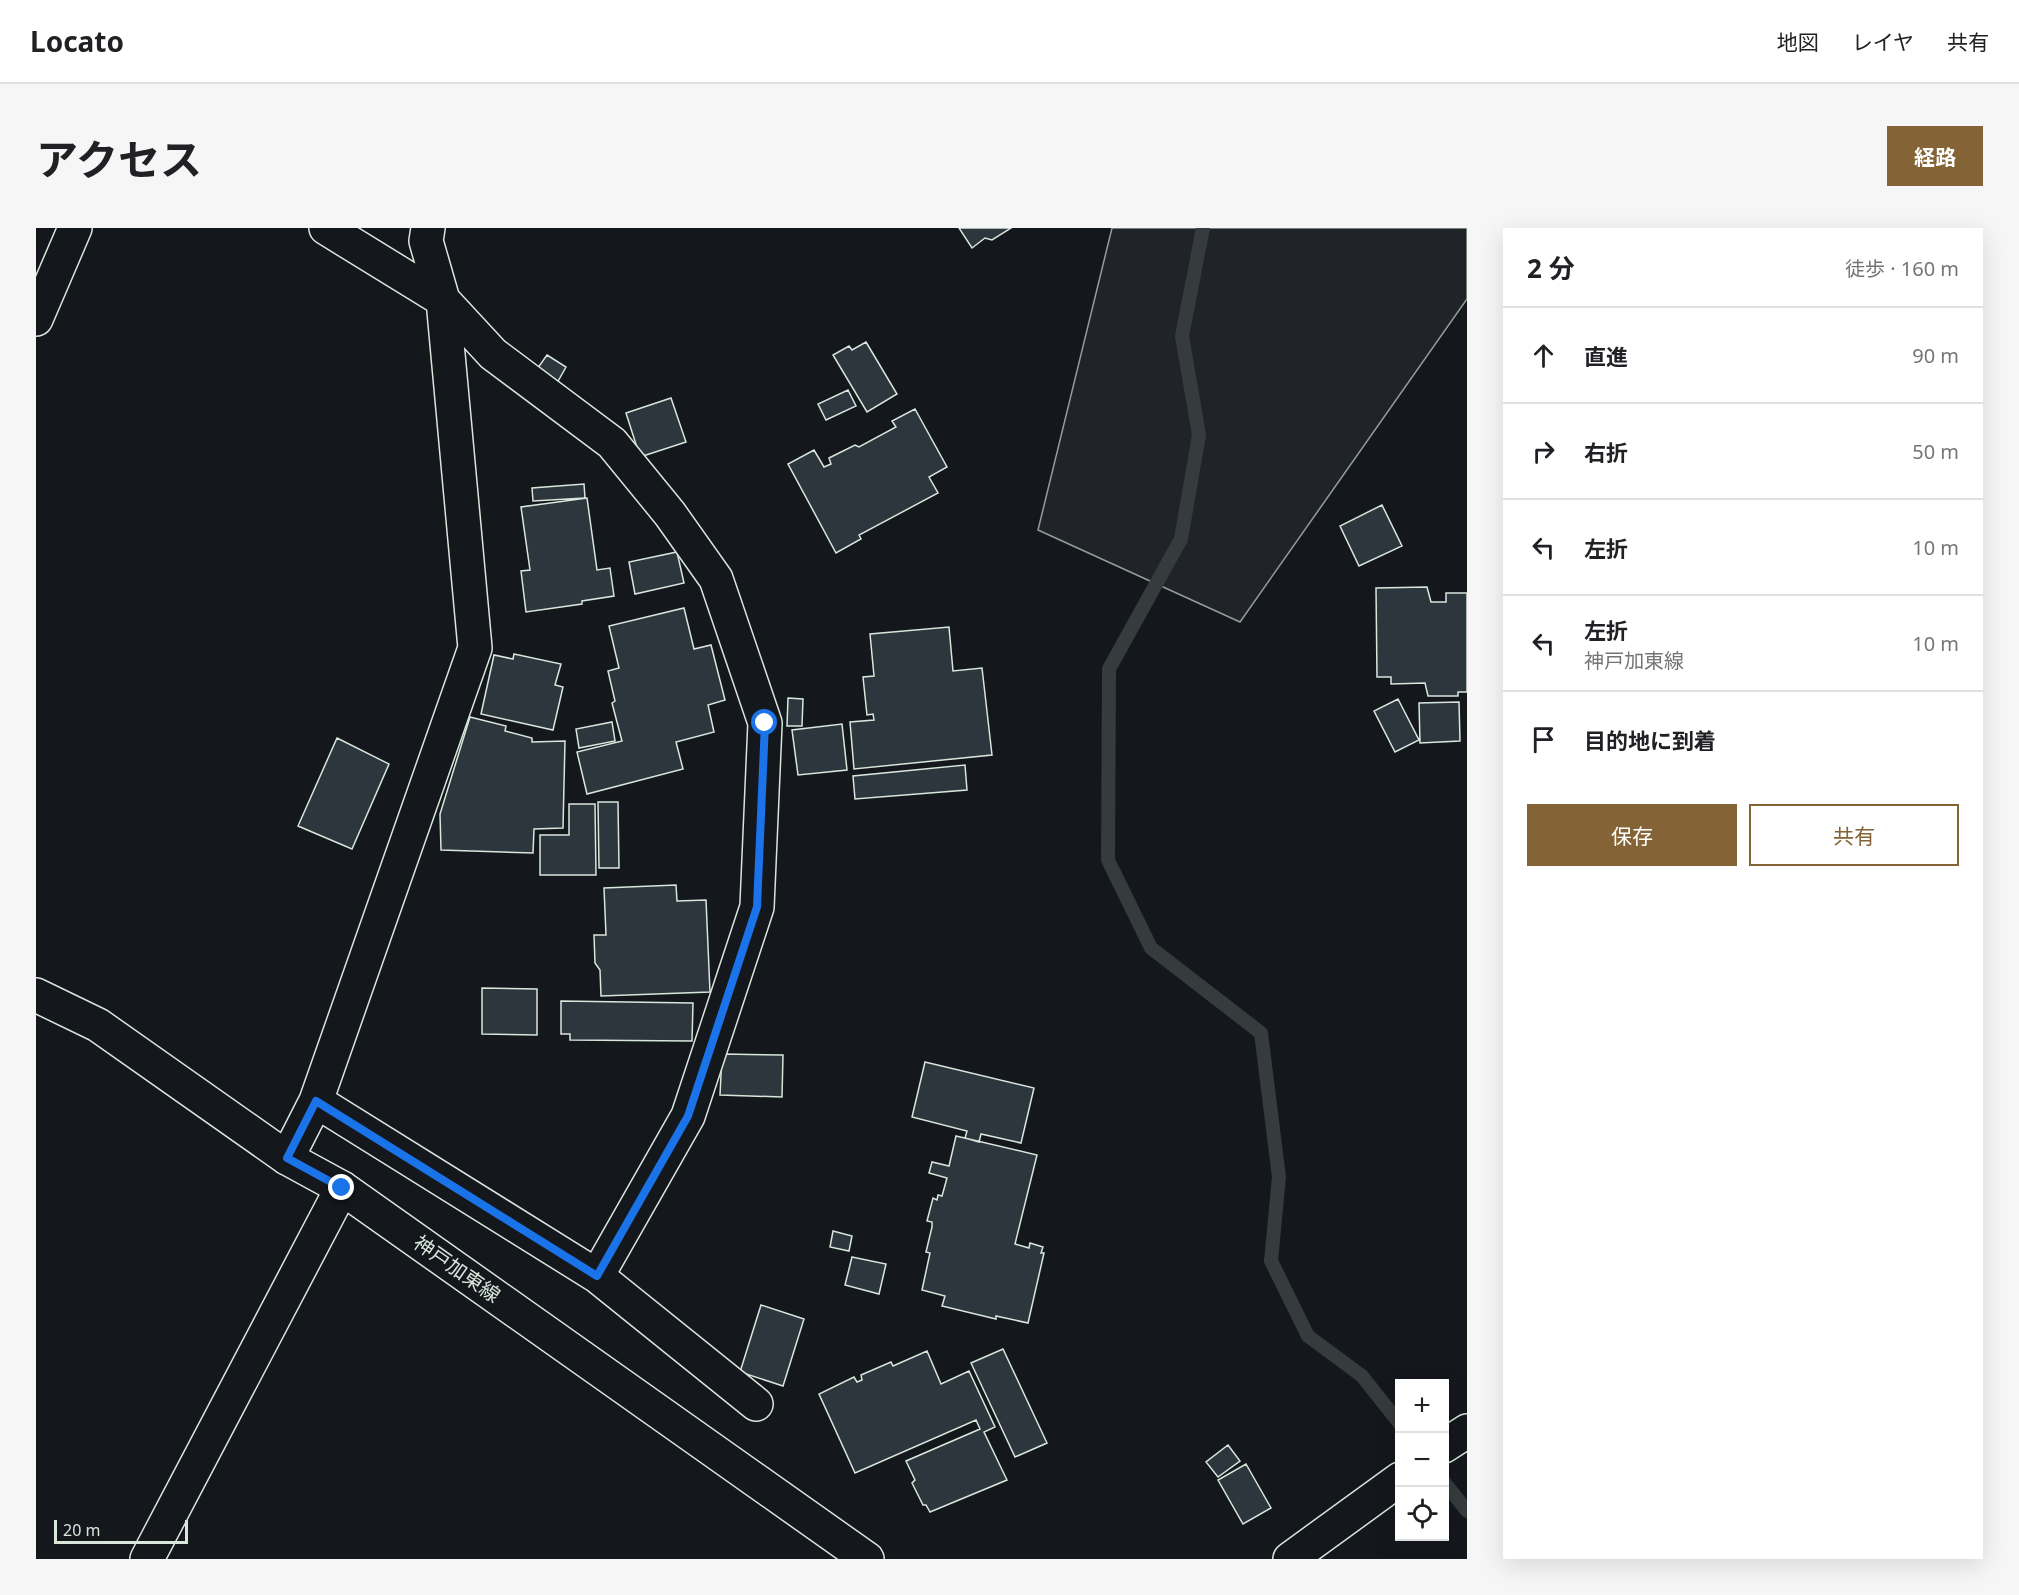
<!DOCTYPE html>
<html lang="ja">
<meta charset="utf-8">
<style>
body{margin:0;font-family:"Noto Sans","Noto Sans JP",sans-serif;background:#f6f6f6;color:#202124}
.controls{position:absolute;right:18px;bottom:18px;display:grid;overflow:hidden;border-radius:0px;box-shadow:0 6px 24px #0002}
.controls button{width:54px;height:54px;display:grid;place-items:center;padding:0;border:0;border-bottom:2px solid #e0e0e0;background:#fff;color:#202124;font:30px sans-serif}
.scale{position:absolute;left:18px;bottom:15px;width:134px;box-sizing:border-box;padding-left:6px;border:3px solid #d8e6dc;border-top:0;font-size:16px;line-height:21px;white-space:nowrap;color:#d8e6dc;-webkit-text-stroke:4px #14181c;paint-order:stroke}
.stop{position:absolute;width:18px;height:18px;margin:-14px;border:4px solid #1a73e8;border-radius:50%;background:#fff}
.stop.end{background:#1a73e8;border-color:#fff;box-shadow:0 2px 6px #0008}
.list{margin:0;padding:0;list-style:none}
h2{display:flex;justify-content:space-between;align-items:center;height:78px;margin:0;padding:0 24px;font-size:26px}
h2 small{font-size:20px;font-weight:400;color:#757577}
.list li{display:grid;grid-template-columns:39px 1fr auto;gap:18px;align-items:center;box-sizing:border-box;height:96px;padding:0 24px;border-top:2px solid #e0e0e0}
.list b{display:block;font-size:22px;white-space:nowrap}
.list p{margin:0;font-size:20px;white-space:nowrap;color:#757577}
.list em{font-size:20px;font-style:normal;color:#757577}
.actions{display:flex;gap:12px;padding:18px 24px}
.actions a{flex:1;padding:14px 0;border:2px solid #846436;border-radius:0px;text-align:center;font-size:21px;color:#846436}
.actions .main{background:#846436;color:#fff}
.icon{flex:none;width:33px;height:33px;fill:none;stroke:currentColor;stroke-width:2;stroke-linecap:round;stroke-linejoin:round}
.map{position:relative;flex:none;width:1431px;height:1331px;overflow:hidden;border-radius:0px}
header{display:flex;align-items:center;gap:36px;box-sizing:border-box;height:84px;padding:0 30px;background:#fff;border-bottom:2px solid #e0e0e0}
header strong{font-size:28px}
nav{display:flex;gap:33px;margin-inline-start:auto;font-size:21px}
.intro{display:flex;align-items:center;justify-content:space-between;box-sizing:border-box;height:144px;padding:0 36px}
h1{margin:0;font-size:42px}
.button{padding:15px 27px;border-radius:0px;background:#846436;color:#fff;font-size:21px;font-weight:700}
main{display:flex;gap:36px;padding:0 36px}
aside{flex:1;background:#fff;border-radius:0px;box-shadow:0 6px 24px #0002}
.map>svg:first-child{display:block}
</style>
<header>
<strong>Locato</strong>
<nav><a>地図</a><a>レイヤ</a><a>共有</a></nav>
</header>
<div class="intro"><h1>アクセス</h1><a class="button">経路</a></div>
<main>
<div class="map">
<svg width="1431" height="1331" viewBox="0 0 1431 1331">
<rect width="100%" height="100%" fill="#14181c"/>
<path fill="#202428" stroke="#939e99" stroke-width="1.5" d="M1076 0H1431V71L1204 394 1002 302Z"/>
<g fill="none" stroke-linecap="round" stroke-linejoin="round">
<path stroke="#363b3e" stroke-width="14" d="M1167 0 1146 108 1163 207 1145 311 1073 441 1072 632 1115 720 1225 805 1243 949 1235 1033 1272 1108 1326 1148 1364 1196
M1408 1254 1431 1283"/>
</g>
<path fill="#2c363c" stroke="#d8e6dc" stroke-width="1.5" d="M923 0H975L956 12 949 10 936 20Z
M830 114 861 166 831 184 797 127 813 118 816 122Z
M511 127 530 139 521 155 501 141Z
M812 162 820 178 790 192 782 176Z
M635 170 650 214 604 229 590 185Z
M879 181 911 239 893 249 902 265 823 307 825 311 800 325 752 236 778 222 788 239 795 236 793 230 819 217 823 219 860 199 856 193Z
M548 256 549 270 497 273 496 260Z
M551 270 561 342 574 340 578 368 546 373V376L490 384 485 343 494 342 485 279Z
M1346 277 1366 318 1323 338 1304 298Z
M641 324 648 355 599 366 593 334Z
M1391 359 1395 374H1410V365H1431V464H1422V468H1392L1389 455 1355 456V449H1341L1340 360Z
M648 380 658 421 675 417 689 472 672 477 678 504 640 514 647 541 551 566 541 524 586 513 576 475 579 473 572 443 583 440 573 398Z
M913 399 917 443 946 440 956 527 818 541 814 494 838 492 837 486 831 487 827 449 838 448 834 406Z
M478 426 525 436 519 457 527 459 517 502 445 486 458 427 477 431Z
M752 470 767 471 766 498H751Z
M1362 471 1383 512 1359 524 1338 483Z
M1423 474 1424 513 1384 515 1383 475Z
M434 489 470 498 469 503 496 510V514L529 513 527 600 498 601 497 625 405 622 404 586Z
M576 494 579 513 543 520 540 501Z
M806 496 811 542 762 547 756 502Z
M301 510 353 536 316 621 262 598Z
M929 537 931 562 819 571 817 548Z
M562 574H582L583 640H563Z
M533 576H559L560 647H504V607H533Z
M640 657 641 673 670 672 674 764 565 768 564 742 559 735 558 707H570L568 660Z
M446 760 501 761V807L446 806Z
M525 773 657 775 656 813 534 812V806H525Z
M686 826 747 827 746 869 684 867Z
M889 834 998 860 985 915 945 906 943 914 929 910 931 903 876 889Z
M920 908 1001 927 979 1016 993 1020 994 1015 1007 1019 1005 1025H1008L992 1095 960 1088V1091L906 1078 909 1068 886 1062 894 1025 890 1024 896 999V994L891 993 897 970 901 972 902 967 906 968 911 950 893 945 896 934 913 938Z
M797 1003 816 1008 813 1023 794 1019Z
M816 1029 850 1036 843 1066 809 1057Z
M725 1077 768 1091 747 1158 704 1144Z
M967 1121 1011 1215 979 1229 935 1135Z
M891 1123 905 1156 933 1143 959 1199 948 1204 971 1252 894 1284 890 1277H887L876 1255 879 1252 870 1233 944 1201 940 1192 819 1245 783 1166 818 1149 821 1154 826 1152 825 1147 855 1134 857 1138Z
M1192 1217 1204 1233 1182 1249 1170 1234Z
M1210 1236 1235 1280 1207 1296 1182 1252Z"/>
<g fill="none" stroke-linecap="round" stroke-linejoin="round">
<defs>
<path id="minor" d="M290 0 407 72 457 126 576 215 634 286 680 351 729 495 721 679 652 888 561 1048
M0 91 39 0
M280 873 561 1048 720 1176
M251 930 280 873 439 420 407 72 390 13 392 0
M1408 1218 1431 1203
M111 1331 306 960
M1254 1331 1364 1251"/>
<path id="major" d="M0 767 62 797 251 930 306 960 831 1331"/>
</defs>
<use href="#minor" stroke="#d8e6dc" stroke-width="36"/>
<use href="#major" stroke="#d8e6dc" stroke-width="36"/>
<use href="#minor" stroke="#14181c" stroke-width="33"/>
<use href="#major" stroke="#14181c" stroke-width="33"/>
</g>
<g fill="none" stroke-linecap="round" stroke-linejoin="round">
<path stroke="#1a73e8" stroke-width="8" d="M306 960 251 930 280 873 561 1048 652 888 721 679 729 495"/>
</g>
<g text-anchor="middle" stroke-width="4.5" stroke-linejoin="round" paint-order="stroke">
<g font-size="20" fill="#d8e6dc" stroke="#14181c">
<text transform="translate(421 1041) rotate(35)" y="7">神戸加東線</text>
</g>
</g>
</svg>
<div class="controls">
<button>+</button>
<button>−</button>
<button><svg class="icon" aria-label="locate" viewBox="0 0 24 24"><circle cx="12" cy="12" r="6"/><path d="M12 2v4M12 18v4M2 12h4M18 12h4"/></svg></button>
</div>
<div class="scale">20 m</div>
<div class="stop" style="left:729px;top:495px"></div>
<div class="stop end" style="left:306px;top:960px"></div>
</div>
<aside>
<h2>2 分<small>徒歩 · 160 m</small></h2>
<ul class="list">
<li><svg class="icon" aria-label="ahead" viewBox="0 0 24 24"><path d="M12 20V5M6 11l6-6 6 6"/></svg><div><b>直進</b></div><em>90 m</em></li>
<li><svg class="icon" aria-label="right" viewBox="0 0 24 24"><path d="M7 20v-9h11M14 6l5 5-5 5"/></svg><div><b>右折</b></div><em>50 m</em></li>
<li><svg class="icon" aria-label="left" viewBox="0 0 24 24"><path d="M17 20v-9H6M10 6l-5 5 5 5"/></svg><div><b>左折</b></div><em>10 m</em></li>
<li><svg class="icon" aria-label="left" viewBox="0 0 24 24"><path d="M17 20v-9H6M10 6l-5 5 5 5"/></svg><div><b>左折</b><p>神戸加東線</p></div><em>10 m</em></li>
<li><svg class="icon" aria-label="arrive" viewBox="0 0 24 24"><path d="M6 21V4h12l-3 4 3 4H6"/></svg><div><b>目的地に到着</b></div></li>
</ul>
<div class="actions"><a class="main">保存</a><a>共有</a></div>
</aside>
</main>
